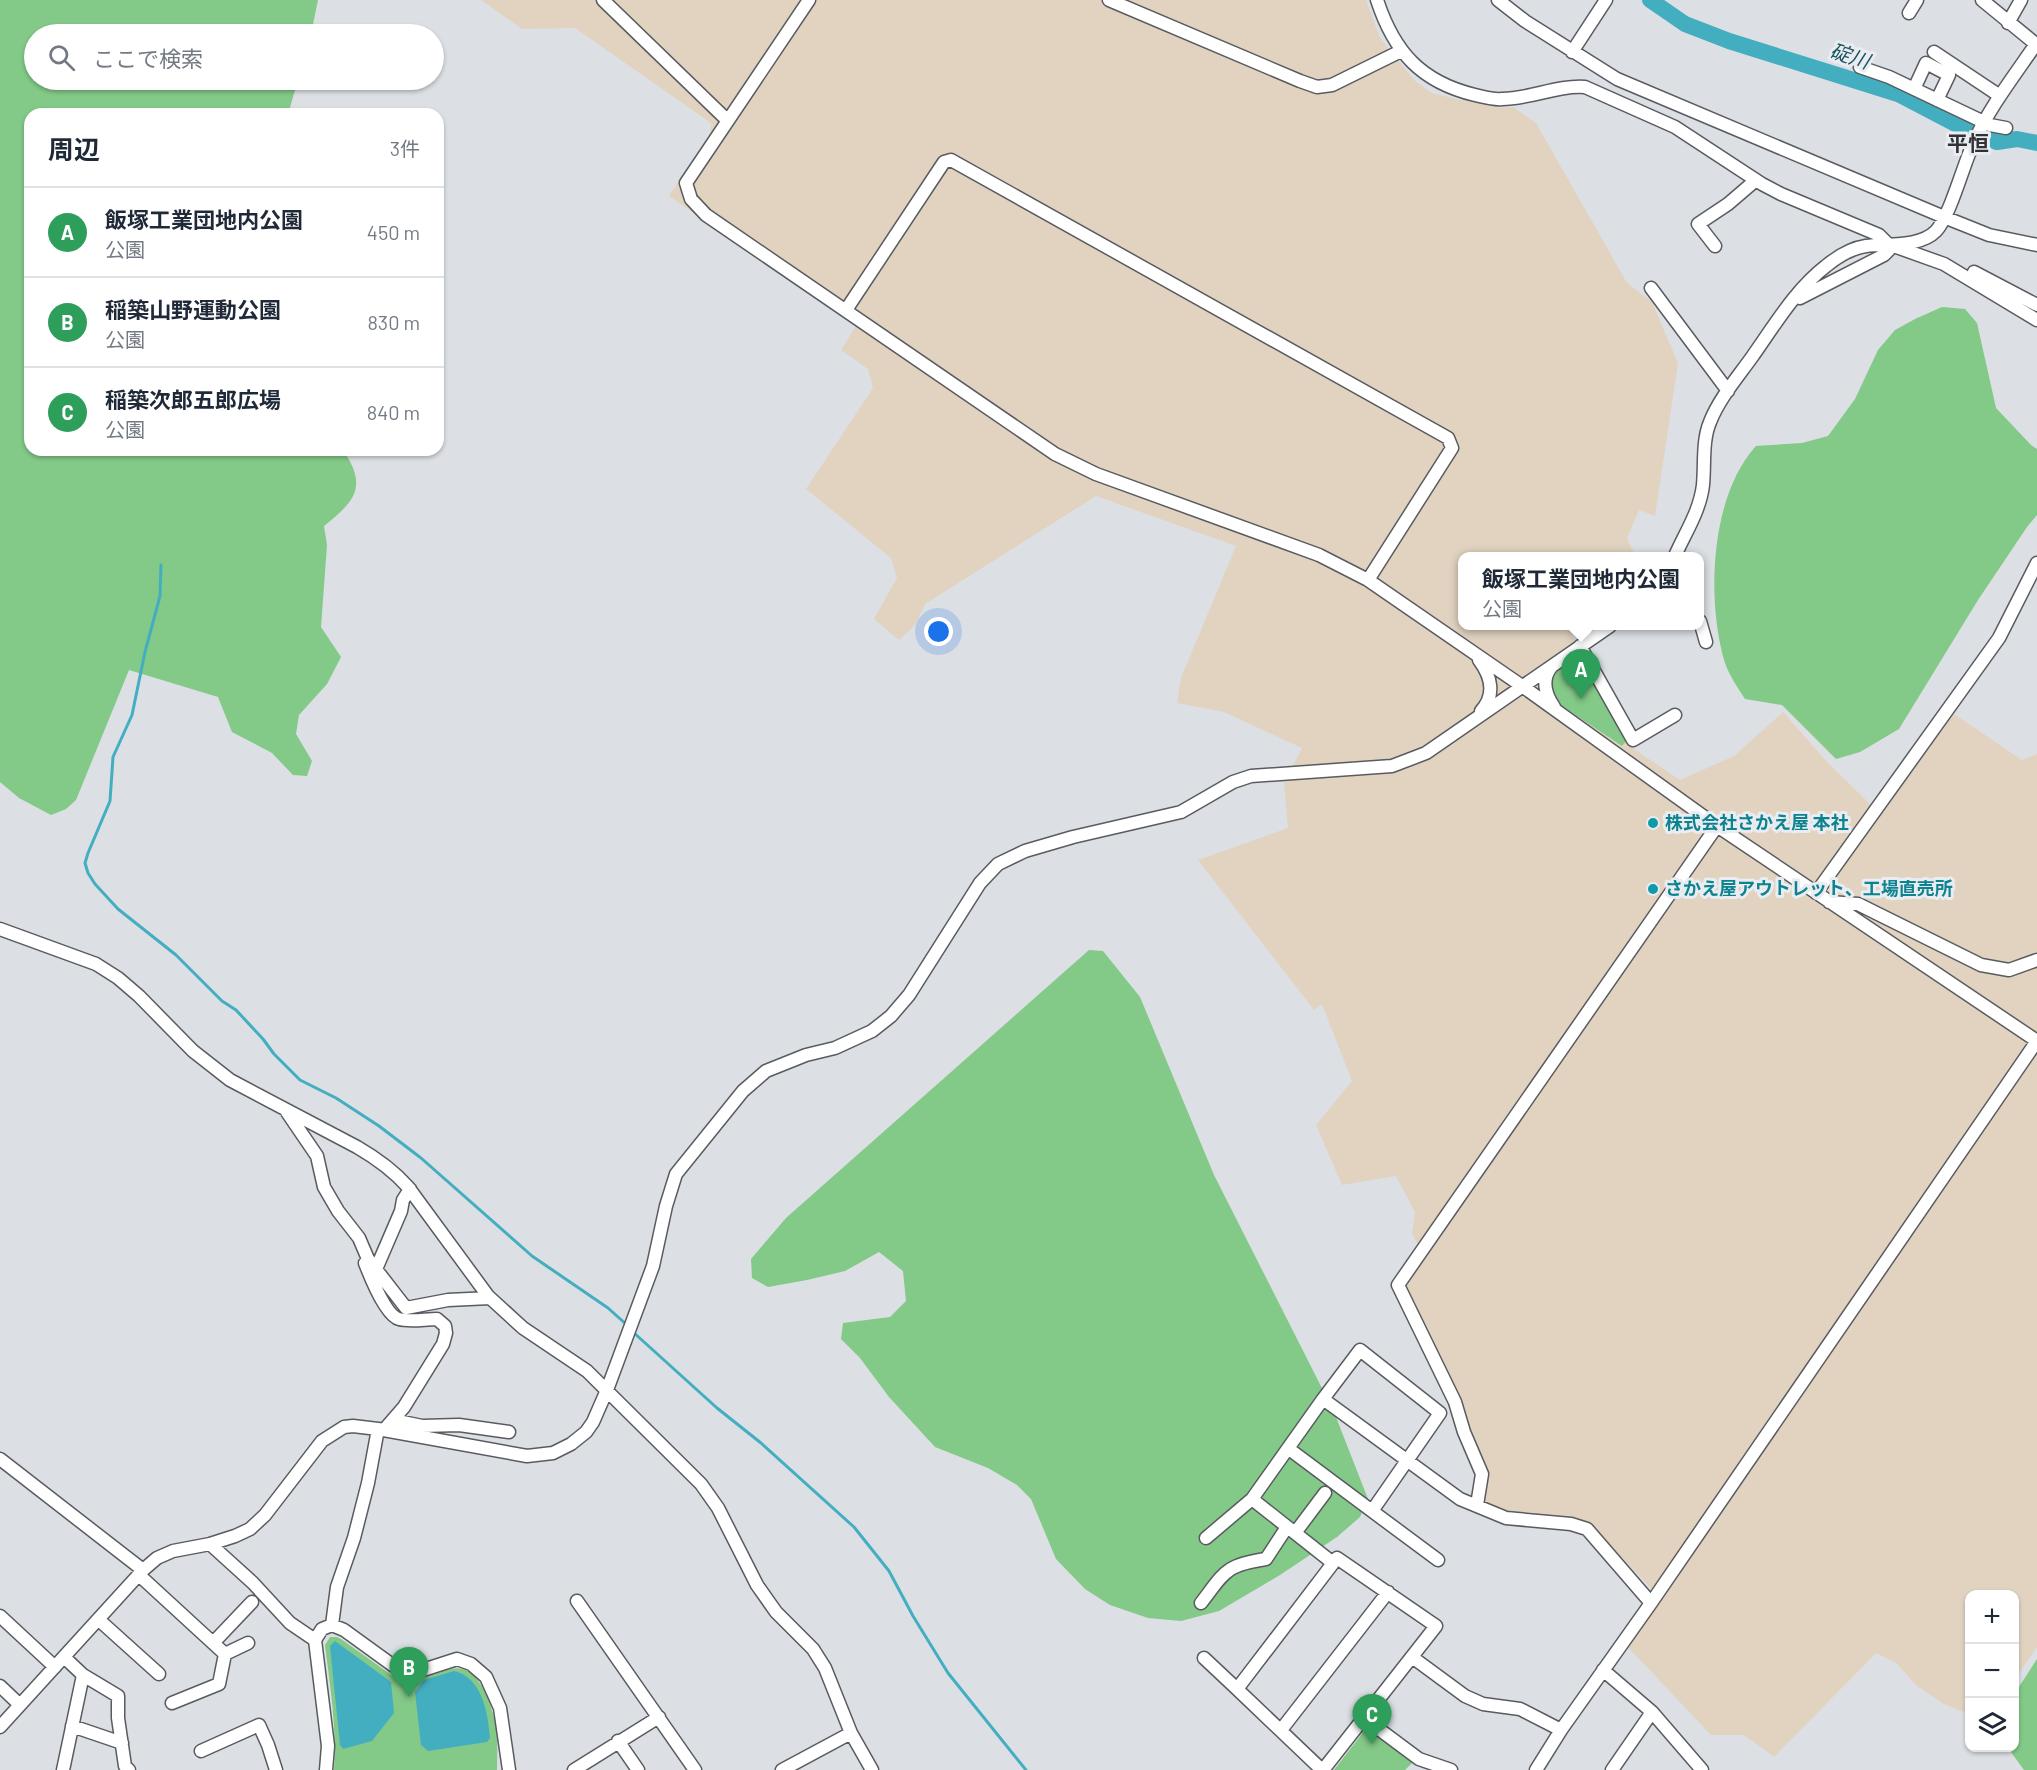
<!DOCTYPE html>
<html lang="ja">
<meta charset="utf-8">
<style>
body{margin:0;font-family:Barlow,"Noto Sans JP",sans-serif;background:#f6f6f7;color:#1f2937}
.controls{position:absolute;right:18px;bottom:18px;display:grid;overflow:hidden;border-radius:12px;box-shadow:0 2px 4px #0004}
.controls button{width:54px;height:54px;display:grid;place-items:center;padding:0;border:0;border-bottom:2px solid #e0e1e3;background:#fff;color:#1f2937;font:30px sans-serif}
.you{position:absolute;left:939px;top:632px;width:21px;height:21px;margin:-15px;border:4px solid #fff;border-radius:50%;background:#1a73e8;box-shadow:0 0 0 9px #1a73e833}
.badge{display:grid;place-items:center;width:39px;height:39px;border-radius:50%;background:#111827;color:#fff;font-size:20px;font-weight:700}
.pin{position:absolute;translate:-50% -50px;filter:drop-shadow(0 2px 3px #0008)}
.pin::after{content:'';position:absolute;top:32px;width:21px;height:18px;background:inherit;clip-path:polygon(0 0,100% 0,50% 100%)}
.popup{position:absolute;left:1458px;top:552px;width:246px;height:78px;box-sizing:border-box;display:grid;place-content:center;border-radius:12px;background:#fff;filter:drop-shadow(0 2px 4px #0005);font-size:20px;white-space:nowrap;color:#747a83}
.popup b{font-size:22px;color:#1f2937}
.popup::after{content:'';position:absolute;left:50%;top:100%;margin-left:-12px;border:12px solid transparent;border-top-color:#fff}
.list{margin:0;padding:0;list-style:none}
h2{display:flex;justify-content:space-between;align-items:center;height:78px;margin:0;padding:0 24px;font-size:26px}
h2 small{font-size:20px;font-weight:400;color:#747a83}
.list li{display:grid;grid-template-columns:39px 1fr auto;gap:18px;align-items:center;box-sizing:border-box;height:90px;padding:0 24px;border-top:2px solid #e0e1e3}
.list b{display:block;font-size:22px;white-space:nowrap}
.list p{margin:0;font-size:20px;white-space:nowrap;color:#747a83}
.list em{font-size:20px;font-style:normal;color:#747a83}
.icon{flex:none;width:33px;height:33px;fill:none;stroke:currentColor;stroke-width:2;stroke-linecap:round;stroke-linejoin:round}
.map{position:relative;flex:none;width:2037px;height:1770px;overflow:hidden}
.search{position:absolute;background:#fff;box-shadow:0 2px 4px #0004;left:24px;top:24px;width:420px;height:66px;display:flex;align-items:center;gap:15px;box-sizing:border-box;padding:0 21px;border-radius:33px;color:#747a83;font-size:22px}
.panel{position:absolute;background:#fff;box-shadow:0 2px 4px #0004;left:24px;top:108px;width:420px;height:348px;border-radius:18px}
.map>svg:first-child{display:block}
</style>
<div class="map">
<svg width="2037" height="1770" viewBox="0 0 2037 1770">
<rect width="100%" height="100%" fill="#dcdfe4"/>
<path fill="#e1d3c0" d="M481 0H1366L1380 38 1415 81 1432 93 1452 98 1499 108 1513 107 1536 123 1627 283 1652 302 1678 363 1655 516 1639 510 1627 538 1635 556H1462V626H1581L1571 635 1579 654 1634 749 1680 780 1734 756 1783 712 1828 763 1869 803 1882 813 1954 714 2022 760 2037 754V1647L2015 1679 2014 1594H1970L1969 1714 1944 1704 1917 1686 1896 1663 1876 1653 1774 1757 1744 1735H1711L1627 1646 1661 1599 1590 1523 1507 1513 1482 1501 1486 1478 1402 1287 1424 1256 1412 1234 1415 1212 1396 1176 1342 1185 1316 1125 1352 1081 1322 1004 1314 1010 1198 860 1288 828 1284 783 1302 748 1224 712 1177 703 1181 678 1236 546 1096 496 925 604 915 625 899 640 874 619 897 578 891 558 806 489 873 388 868 369 841 350 856 326 669 196 710 134 711 123 575 28 522 29Z"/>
<path fill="#83c987" d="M0 0H318L311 34H34V80H298L288 114H30V450H343C368 487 355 501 324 526L327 545 321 627 341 657 327 684 299 715 296 734 312 761 307 776 293 775 272 753 232 732 218 697 129 670 76 800 66 809 51 815 19 798 0 782Z
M1942 307 1965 309 1977 323 1996 408 2031 445 2037 449V515L2027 527 1978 600 1899 729 1860 752 1836 759 1782 705 1745 699C1738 688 1729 675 1725 663 1706 601 1710 496 1756 446L1802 443 1828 436 1855 399 1878 350 1895 330 1915 319Z
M1579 654 1628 739 1622 746 1562 706 1551 691V677L1554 672Z
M1089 950 1103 951 1140 997 1214 1175 1334 1412 1368 1499 1360 1517 1337 1537 1280 1575 1219 1611 1181 1621 1148 1618 1110 1605 1085 1589 1056 1559 1031 1499 1017 1485 988 1468 935 1447 889 1397 860 1358 841 1339 843 1323 890 1317 906 1301 903 1271 879 1252 845 1271 807 1280 768 1287 752 1278 751 1259 786 1218Z
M330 1637H337L341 1639 397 1679C416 1685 433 1673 451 1669 479 1662 493 1707 496 1728 498 1742 497 1756 497 1770H334C337 1728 330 1686 325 1645Z
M2037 1659V1770H2024L2008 1748H2014L2015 1693Z
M1368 1726 1414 1761 1405 1770H1334Z"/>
<path fill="#44aec1" d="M335 1641 391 1682 394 1713 372 1741 343 1749 340 1745 330 1646Z
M454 1671C482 1677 488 1713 490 1738L487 1742 428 1751 421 1745 415 1692 424 1680Z"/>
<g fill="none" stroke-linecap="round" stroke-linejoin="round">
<path stroke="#44aec1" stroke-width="3" d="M161 565 160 596 145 652 132 715 113 757 110 801 88 853 85 863 88 873 95 884 118 909 176 955 222 1001 236 1010 263 1039 274 1054 300 1080 336 1098 379 1126 421 1158 532 1256 608 1308 627 1325
M633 1332 717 1408 761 1443 854 1527 889 1571 913 1616 948 1673 1026 1770"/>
<path stroke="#44aec1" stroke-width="16" d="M1650 0 1685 24 1729 41 1898 94 1963 128 1997 142 2017 139 2037 143"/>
<defs>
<path id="minor" d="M603 0 727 120
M809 0 686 183 691 199 706 215 1055 454 1096 474 1319 555 1368 580 1522 686 1717 826 2037 1041
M1109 0 1300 81 1317 87 1332 85 1401 51
M1377 0C1394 52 1421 82 1475 95 1484 97 1493 100 1502 99 1530 99 1557 85 1585 87L1675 127 1762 184 1781 194 1879 235 1888 244 1944 264 2037 320
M1498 0 1525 21 1617 79 1944 217 1989 235 2037 245
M1982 0 2037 45
M1909 13 1917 0
M2008 23 2021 0
M1572 52 1606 0
M1934 52 2000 96
M1860 67 1889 77 1990 125 2006 128
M1914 89 1926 63 1949 75 1937 100
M1715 246 1698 224 1728 204 1756 180
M1974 272 2037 305
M1651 288 1728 391
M1800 298 1884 255 1889 250 1888 244
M846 310 944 162 951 160 1448 438 1452 448 1368 580
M1675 556C1685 533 1700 511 1703 485 1705 464 1702 441 1710 422 1719 399 1737 378 1752 357 1774 326 1795 290 1826 266 1837 257 1852 248 1866 246 1887 243 1919 248 1936 231 1950 216 1963 166 1973 144 1989 108 2014 76 2036 44
M1700 621 1706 642
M1580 646 1633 740 1675 715
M1479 660C1491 676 1496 695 1481 711
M1552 666C1541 679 1545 694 1554 707
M1816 893 1999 638 2037 563
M1829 902 1858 904 1981 965 2009 970 2037 960
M0 929 96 964 118 978 139 996 193 1051 230 1080 357 1147C376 1158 393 1170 408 1187L488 1296 523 1328 587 1371 701 1484 718 1508 757 1585 776 1612 813 1649 825 1668 851 1733 872 1770
M287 1112 317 1156 324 1187 338 1211 359 1238 368 1259 406 1308 448 1300 490 1298
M365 1263C370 1276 386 1316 399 1319 410 1322 425 1319 437 1319L445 1326 446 1333 443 1344 404 1407 384 1430
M376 1269 401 1211 403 1200 410 1189
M393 1420 422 1426 459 1425 509 1432
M1289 1449 1372 1511 1440 1413 1360 1350 1323 1399
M0 1459 143 1570
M1477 1505 1482 1474 1464 1432 1455 1402 1398 1285 1717 826
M1372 1511 1438 1560
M1295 1533 1325 1493
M1206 1538 1252 1499
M210 1544 253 1583 290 1623 315 1640
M1333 1563 1252 1499 1323 1399 1460 1499 1506 1518 1571 1524 1587 1529 1651 1603
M139 1575 225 1654 219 1684 172 1703
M577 1601 695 1770
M1201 1603C1225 1572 1225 1565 1266 1559L1287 1527
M0 1616 55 1667
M99 1620 159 1674
M332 1625 337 1587 354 1538 368 1483 378 1429
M213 1643 252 1602
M225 1654 248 1643
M64 1657 83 1675 118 1696V1718L125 1766 129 1770
M1412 1657 1465 1696 1483 1704 1520 1709 1561 1730
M1204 1658 1237 1689
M1603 1670 1652 1712 1702 1770
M0 1686 20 1705
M1364 1718 1419 1759 1451 1770
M72 1726 122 1743
M0 1727 143 1570 157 1558 173 1551 210 1544 235 1536 250 1529 265 1515 322 1441 344 1427 353 1426 378 1429 527 1456 553 1453 571 1444 586 1432 593 1422 607 1390 653 1266 666 1206 676 1174 743 1091 766 1071 806 1055 835 1048 872 1031 891 1016 909 995 980 883 998 864 1025 851 1073 837 1181 812 1233 782 1251 776 1392 766 1426 753 1610 626
M1281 1730 1388 1592
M618 1741 638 1770
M201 1751 259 1725 268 1745 276 1770
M63 1770 83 1675
M326 1770 328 1746 315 1640 322 1629 332 1625 344 1630 402 1672 423 1670 457 1659 471 1664 486 1677 500 1708 509 1770
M574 1770 659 1717
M782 1770 851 1733
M1322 1770 1237 1689 1337 1558 1436 1626 1323 1770
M1536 1770 1561 1730 1651 1603 2037 1041
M1612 1770 1652 1712"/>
</defs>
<use href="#minor" stroke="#585b5f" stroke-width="15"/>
<use href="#minor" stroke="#fff" stroke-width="12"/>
</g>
<g fill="#0f9aa8" stroke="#e9ecf1" stroke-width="2">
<circle cx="1653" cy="823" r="6"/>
<circle cx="1653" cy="889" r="6"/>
</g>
<g text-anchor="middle" stroke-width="6" stroke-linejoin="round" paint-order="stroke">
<g font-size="18" font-weight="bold" fill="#0d838f" stroke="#e9ecf1" text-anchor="start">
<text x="1665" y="829">株式会社さかえ屋 本社</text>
<text x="1665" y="895">さかえ屋アウトレット、工場直売所</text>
</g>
<g font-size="20" font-style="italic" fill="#19545f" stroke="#e9ecf1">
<text transform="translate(1850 56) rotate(18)" y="7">碇川</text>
</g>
<g font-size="21" font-weight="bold" fill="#303236" stroke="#e9ecf1">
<text x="1968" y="151">平恒</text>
</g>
</g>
</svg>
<div class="controls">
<button>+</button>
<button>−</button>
<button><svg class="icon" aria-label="layers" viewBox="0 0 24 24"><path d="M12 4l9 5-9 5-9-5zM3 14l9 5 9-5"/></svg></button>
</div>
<div class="you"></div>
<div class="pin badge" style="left:1581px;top:699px;background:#2e9e5b">A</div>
<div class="popup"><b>飯塚工業団地内公園</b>公園</div>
<div class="pin badge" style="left:409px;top:1697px;background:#2e9e5b">B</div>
<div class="pin badge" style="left:1372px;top:1744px;background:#2e9e5b">C</div>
<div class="search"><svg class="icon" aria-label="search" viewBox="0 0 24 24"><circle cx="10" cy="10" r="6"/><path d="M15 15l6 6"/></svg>ここで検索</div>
<section class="panel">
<h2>周辺<small>3件</small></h2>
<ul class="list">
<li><span class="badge" style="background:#2e9e5b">A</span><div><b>飯塚工業団地内公園</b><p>公園</p></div><em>450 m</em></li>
<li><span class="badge" style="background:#2e9e5b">B</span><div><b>稲築山野運動公園</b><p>公園</p></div><em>830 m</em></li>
<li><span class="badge" style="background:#2e9e5b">C</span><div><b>稲築次郎五郎広場</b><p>公園</p></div><em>840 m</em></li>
</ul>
</section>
</div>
